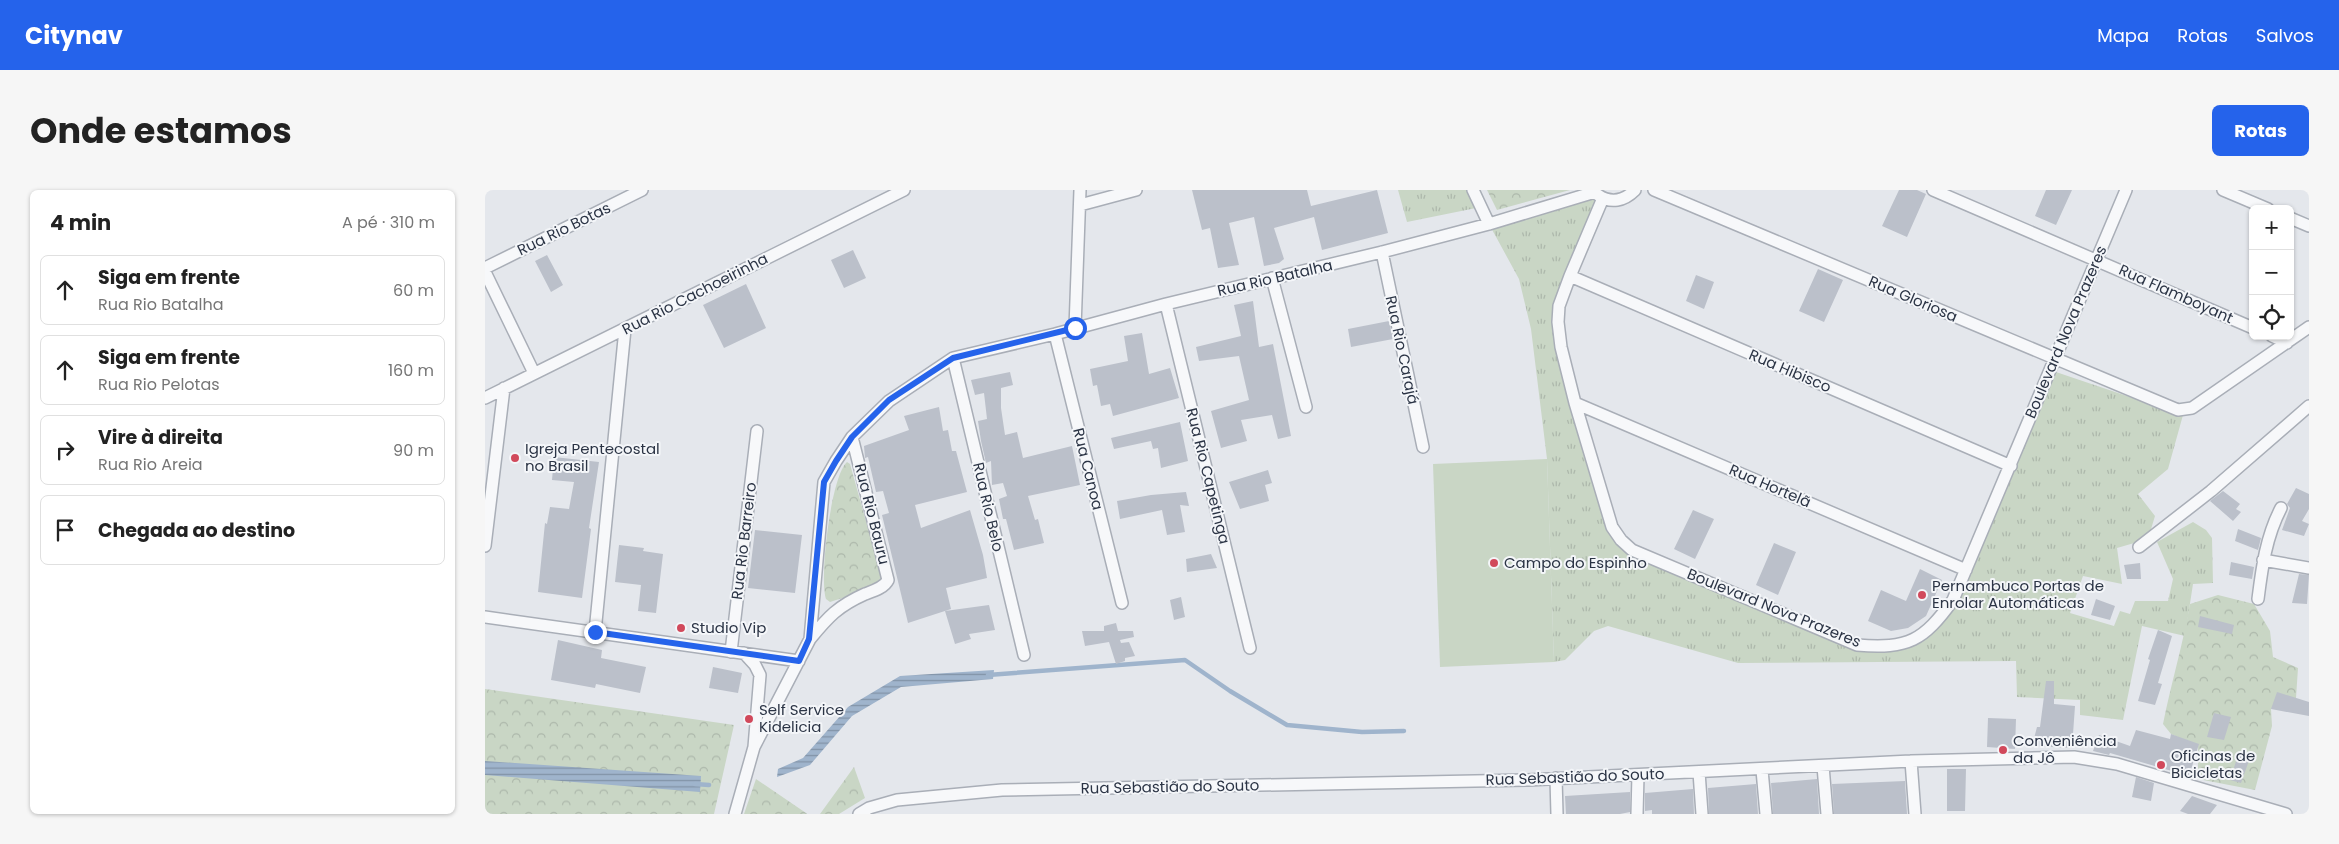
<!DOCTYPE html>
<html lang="pt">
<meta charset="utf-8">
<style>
body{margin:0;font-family:Poppins,sans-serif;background:#f6f6f6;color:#222}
.controls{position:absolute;right:15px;top:15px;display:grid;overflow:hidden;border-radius:8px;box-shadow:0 1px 4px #0004}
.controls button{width:45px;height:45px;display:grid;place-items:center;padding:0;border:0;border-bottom:1px solid #e0e0e0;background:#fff;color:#222;font:25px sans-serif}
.stop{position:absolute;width:15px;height:15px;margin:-11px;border:4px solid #2563eb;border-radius:50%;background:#fff}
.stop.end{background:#2563eb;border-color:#fff;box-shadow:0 1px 5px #0008}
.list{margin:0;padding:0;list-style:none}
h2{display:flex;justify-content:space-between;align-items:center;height:65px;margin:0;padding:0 20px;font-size:21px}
h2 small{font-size:16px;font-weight:400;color:#767676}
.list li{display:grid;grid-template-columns:32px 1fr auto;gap:15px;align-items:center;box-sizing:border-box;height:70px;margin:0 10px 10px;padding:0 10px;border:1px solid #e0e0e0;border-radius:8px}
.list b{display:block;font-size:19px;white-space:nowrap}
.list p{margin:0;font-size:16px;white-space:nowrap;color:#767676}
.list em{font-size:16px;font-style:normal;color:#767676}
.icon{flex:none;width:28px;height:28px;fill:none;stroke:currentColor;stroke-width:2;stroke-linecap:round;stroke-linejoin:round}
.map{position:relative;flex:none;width:1824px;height:624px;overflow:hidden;border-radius:8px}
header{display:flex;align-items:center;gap:30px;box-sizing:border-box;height:70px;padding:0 25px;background:#2563eb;color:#fff}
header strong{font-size:24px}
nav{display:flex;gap:28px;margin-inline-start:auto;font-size:18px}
.intro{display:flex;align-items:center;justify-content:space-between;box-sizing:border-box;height:120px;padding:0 30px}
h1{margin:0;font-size:35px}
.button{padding:12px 22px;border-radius:8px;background:#2563eb;color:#fff;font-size:18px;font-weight:700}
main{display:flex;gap:30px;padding:0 30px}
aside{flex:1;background:#fff;border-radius:8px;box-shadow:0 1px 4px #0004}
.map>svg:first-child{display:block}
</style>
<header>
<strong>Citynav</strong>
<nav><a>Mapa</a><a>Rotas</a><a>Salvos</a></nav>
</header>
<div class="intro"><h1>Onde estamos</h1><a class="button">Rotas</a></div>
<main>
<aside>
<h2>4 min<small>A pé · 310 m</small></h2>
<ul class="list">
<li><svg class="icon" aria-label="ahead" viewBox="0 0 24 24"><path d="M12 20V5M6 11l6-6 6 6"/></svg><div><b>Siga em frente</b><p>Rua Rio Batalha</p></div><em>60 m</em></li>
<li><svg class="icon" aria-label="ahead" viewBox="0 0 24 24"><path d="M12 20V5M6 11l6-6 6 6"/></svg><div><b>Siga em frente</b><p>Rua Rio Pelotas</p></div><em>160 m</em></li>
<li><svg class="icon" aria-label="right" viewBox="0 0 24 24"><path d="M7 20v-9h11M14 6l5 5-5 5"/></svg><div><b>Vire à direita</b><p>Rua Rio Areia</p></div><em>90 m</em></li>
<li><svg class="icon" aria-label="arrive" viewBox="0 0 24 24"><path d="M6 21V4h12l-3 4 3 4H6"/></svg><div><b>Chegada ao destino</b></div></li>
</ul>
</aside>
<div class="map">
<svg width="1824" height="624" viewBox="0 0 1824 624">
<defs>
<pattern id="grass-tufts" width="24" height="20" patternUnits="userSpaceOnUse" patternTransform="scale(1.25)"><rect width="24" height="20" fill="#c9d6c5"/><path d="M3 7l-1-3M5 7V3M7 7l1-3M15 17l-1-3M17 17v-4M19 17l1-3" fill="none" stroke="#adb8ab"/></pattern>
<pattern id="forest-crowns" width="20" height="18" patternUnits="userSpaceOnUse" patternTransform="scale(1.25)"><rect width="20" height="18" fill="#c9d6c5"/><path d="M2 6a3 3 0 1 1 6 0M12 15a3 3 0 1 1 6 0" fill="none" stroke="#adb8ab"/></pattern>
<pattern id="water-rules" width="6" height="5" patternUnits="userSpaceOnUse" patternTransform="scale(1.25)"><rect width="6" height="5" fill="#9fb4cc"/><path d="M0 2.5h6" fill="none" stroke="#8293a7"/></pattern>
</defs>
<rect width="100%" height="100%" fill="#e4e7ec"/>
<path fill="url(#grass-tufts)" d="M913 0H988L996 17 922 32Z
M1114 5 1074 116 1076 157 1136 350 1372 455 1435 447 1468 410 1526 276 1571 182 1698 225 1683 279 1653 304 1670 326 1663 349 1632 358 1637 394 1598 386 1585 423 1629 436 1635 421 1645 424 1650 411H1683L1688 389 1672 352 1708 332 1721 340 1727 348 1728 393 1708 394 1700 446 1657 436 1638 530 1595 525V510L1532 507 1531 471 1253 473 1123 436 1109 441 1080 470 1069 472 1062 269 1046 139 1034 89 1004 34Z"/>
<path fill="url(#forest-crowns)" d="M1002 0H1085L1012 20Z
M362 272 365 274 398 392 397 395 345 412 341 409C334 388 346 286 362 272Z
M1733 405 1769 414 1785 441 1788 467 1813 478 1811 508 1786 519 1787 536 1770 600 1713 589V556L1686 544 1678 534C1686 494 1698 454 1705 414Z
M0 499 249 535 229 624H0Z
M369 577 380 608 354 624H335Z
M271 589 321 623 322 624H259Z"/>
<path fill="#c9d6c5" d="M1062 269 1069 472 955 477 948 274Z"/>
<path fill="url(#water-rules)" d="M509 480 508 489 416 497 367 526 325 575 292 587 293 579 318 568 363 517 415 486Z
M0 571 216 586 215 602 0 585Z"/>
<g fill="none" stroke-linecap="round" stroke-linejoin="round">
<path stroke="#9fb4cc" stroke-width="4.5" d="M503 485 700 470 745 501 802 535 877 542 919 541
M210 594 224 595"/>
</g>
<path fill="#bbc0ca" d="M707 0H822L826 16 892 0 903 43 837 60 829 27 789 38 799 69 794 73 779 76 769 27 744 33 754 75 733 78 725 38 717 40Z
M1414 0H1432L1441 4 1422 47 1397 36Z
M1561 0H1587L1571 35 1550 26Z
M368 60 381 88 359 98 346 70Z
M62 65 78 95 66 102 50 71Z
M1333 79 1358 90 1339 132 1314 121Z
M1211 85 1229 92 1219 119 1201 111Z
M261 94 281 138 239 158 218 115Z
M768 111 774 157 788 154 806 246 793 249 787 225 756 230 762 251 736 258 726 221 764 210 754 166 714 171 711 157 756 146 749 115Z
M904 131 908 149 866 157 863 139Z
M657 143 664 184 685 178 694 208 628 226 625 214 616 216 612 195 608 196 605 179 643 171 639 146Z
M525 182 528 195 516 198V218L520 245 532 242 538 268 587 256 595 295 543 306 550 330 553 329 559 353 529 360 521 329H518L514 309 522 306 518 293 507 295 506 271 501 273 496 251 493 231 502 229 499 203 490 205 486 190Z
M454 217 458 241 463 240 467 261H471L482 302 430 315 436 338 485 320 498 365 502 388 461 398 466 419 423 433 397 325 404 323 398 301 391 302 383 267 380 268 379 256 424 240 419 226Z
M695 232 703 271 676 278 673 258 668 259 666 251 629 259 626 248Z
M69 267 114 272 104 338 106 339 97 408 53 402 60 333 62 334 65 317 84 319 89 292 67 290Z
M783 280 787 293 780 295 784 311 755 319 744 292Z
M1811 298 1824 304V319L1817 331 1824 334 1819 346 1797 340 1805 318 1802 314Z
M1738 301 1755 314 1751 319 1756 322 1748 331 1725 311Z
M701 302 704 316 695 315 700 342 682 345 677 320 635 329 632 311 666 305Z
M1208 320 1229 329 1210 369 1189 359Z
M1753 339 1776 348 1773 360 1750 351Z
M270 340 317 345 310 403 263 398Z
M1289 353 1311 362 1293 405 1271 395Z
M134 355 159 358 158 361 178 364 171 423 153 421 156 395 130 392Z
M726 364 732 378 702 382 701 369Z
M1746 372 1769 377 1767 389 1744 385Z
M1655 373 1656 389H1642L1639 375Z
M1435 379 1457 390 1441 426 1423 438 1406 441 1383 431 1396 400 1421 411Z
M1814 384 1824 385 1822 414 1807 413Z
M696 407 700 427 689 430 685 410Z
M1611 409 1630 416 1625 430 1606 425Z
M504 415 510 440 484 444 486 449 470 454 460 421Z
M1715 426 1749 435 1747 444 1713 437Z
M631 433 633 441H648L649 447 635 450 636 453 644 452 650 466 640 468V471L631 474 624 452 600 456 597 441H619V436Z
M1673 440 1687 446 1673 493 1677 494 1670 515 1653 511 1665 470 1663 469Z
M73 450 117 460 116 468 161 477 155 503 111 494 110 498 66 490Z
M228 477 257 483 253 503 224 498Z
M1561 491H1569V514L1590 516 1587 558 1547 556 1552 537H1555Z
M1792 502 1824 512V526L1786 519Z
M1729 523 1746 527 1739 550 1722 547Z
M1503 528 1531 529 1530 559 1502 557Z
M1651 540 1685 549 1686 544 1714 554 1704 586 1625 563 1624 565 1608 561 1614 545 1645 556Z
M1754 562 1766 565 1756 593 1745 590Z
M1462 579H1481L1480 621H1462Z
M1651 587 1669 593 1666 611 1647 607Z
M1332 589 1334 624H1288L1286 593Z
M1420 591 1422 624H1349L1347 594Z
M1271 594 1273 624H1224L1223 598Z
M1208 599 1209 624H1167V620L1160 621V603Z
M1145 602V622L1135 624H1081L1080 606Z
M1707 606 1732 615 1725 624H1703L1695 621Z"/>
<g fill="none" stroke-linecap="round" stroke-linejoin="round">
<defs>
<path id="street" d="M988 0 1004 34
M1169 0 1693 220 1707 218 1824 137
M1448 0 1768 138
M1738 0 1783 19
M1113 5C1126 14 1139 11 1150 0
M1118 8 1085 86 1074 116 1073 132 1076 157 1090 213 1127 337 1136 350 1147 360 1372 455C1424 459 1438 451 1468 410L1641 0
M595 15 651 0
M1805 28 1824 36
M897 62 938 257
M0 78 157 0
M0 82 49 183
M1085 86 1526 276
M787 88 821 217
M681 114 765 458
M590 138 595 0
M570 144 637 413
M1787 146 1802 153
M468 168 539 465
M0 208 419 0
M1090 213 1481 380
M0 356 19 198
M1654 357 1726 301 1824 216
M1778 370 1824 378
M1773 409C1777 377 1781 347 1796 318
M0 427 314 471
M110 442 140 139
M325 449C343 427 353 416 380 404 388 401 399 398 403 390L367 247
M246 462 272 241
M269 557 325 449 339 292 351 271 367 247 404 211 468 168 570 144 681 114 897 62 1004 34 1110 2
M1426 571 1430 624
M1338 576 1342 624
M1277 580 1281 624
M1214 582 1217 624
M1071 588 1072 624
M250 624 269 557 275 485 270 475 259 463
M374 624 384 618 412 610 517 600 1043 590 1426 571 1589 567 1632 574 1801 624
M1152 624 1153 585"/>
</defs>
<use href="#street" stroke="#a9aeb7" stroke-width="14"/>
<use href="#street" stroke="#f7f8fa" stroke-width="11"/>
</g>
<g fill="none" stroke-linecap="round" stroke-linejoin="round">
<path stroke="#2563eb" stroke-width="6" d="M110 442 314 471 324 449 339 292 351 271 367 247 404 210 468 168 590 138"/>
</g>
<g fill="#d1495b" stroke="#f4f6f9" stroke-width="2">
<circle cx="30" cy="268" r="5"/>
<circle cx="1009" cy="373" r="5"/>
<circle cx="1437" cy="405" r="5"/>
<circle cx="196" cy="438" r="5"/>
<circle cx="264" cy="529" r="5"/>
<circle cx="1518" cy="560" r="5"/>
<circle cx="1676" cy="575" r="5"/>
</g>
<g text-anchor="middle" stroke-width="4" stroke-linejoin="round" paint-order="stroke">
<g font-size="15" fill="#2b3445" stroke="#f4f6f9">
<text transform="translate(79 39) rotate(-26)" y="5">Rua Rio Botas</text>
<text transform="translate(790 88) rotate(-13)" y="5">Rua Rio Batalha</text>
<text transform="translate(210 104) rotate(-27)" y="5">Rua Rio Cachoeirinha</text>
<text transform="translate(1691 104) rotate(24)" y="5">Rua Flamboyant</text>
<text transform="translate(1428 109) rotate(23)" y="5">Rua Gloriosa</text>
<text transform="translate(1581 142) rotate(-67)" y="5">Boulevard Nova Prazeres</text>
<text transform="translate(917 160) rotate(78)" y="5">Rua Rio Carajá</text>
<text transform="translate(1305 181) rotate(23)" y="5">Rua Hibisco</text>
<text transform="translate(603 279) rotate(76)" y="5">Rua Canoa</text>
<text transform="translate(723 286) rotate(76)" y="5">Rua Rio Capetinga</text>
<text transform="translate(1285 296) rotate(23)" y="5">Rua Hortelã</text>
<text transform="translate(503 317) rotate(77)" y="5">Rua Rio Belo</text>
<text transform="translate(387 324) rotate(76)" y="5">Rua Rio Bauru</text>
<text transform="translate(259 351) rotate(-83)" y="5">Rua Rio Barreiro</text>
<text transform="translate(1289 418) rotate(22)" y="5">Boulevard Nova Prazeres</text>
<text transform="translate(1090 587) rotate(-2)" y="5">Rua Sebastião do Souto</text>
<text transform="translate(685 597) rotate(-1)" y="5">Rua Sebastião do Souto</text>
</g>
<g font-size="15" fill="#2b3445" stroke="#f4f6f9" text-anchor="start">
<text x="40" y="264">Igreja Pentecostal<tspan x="40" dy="17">no Brasil</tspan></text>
<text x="1019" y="378">Campo do Espinho</text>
<text x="1447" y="401">Pernambuco Portas de<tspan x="1447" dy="17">Enrolar Automáticas</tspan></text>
<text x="206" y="443">Studio Vip</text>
<text x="274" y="525">Self Service<tspan x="274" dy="17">Kidelicia</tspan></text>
<text x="1528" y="556">Conveniência<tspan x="1528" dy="17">da Jô</tspan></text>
<text x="1686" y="571">Oficinas de<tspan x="1686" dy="17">Bicicletas</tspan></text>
</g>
</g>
</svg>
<div class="controls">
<button>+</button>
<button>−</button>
<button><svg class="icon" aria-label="locate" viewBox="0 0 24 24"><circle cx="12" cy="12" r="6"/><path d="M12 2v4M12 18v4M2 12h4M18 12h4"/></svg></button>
</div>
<div class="stop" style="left:590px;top:138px"></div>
<div class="stop end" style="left:110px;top:442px"></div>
</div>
</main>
